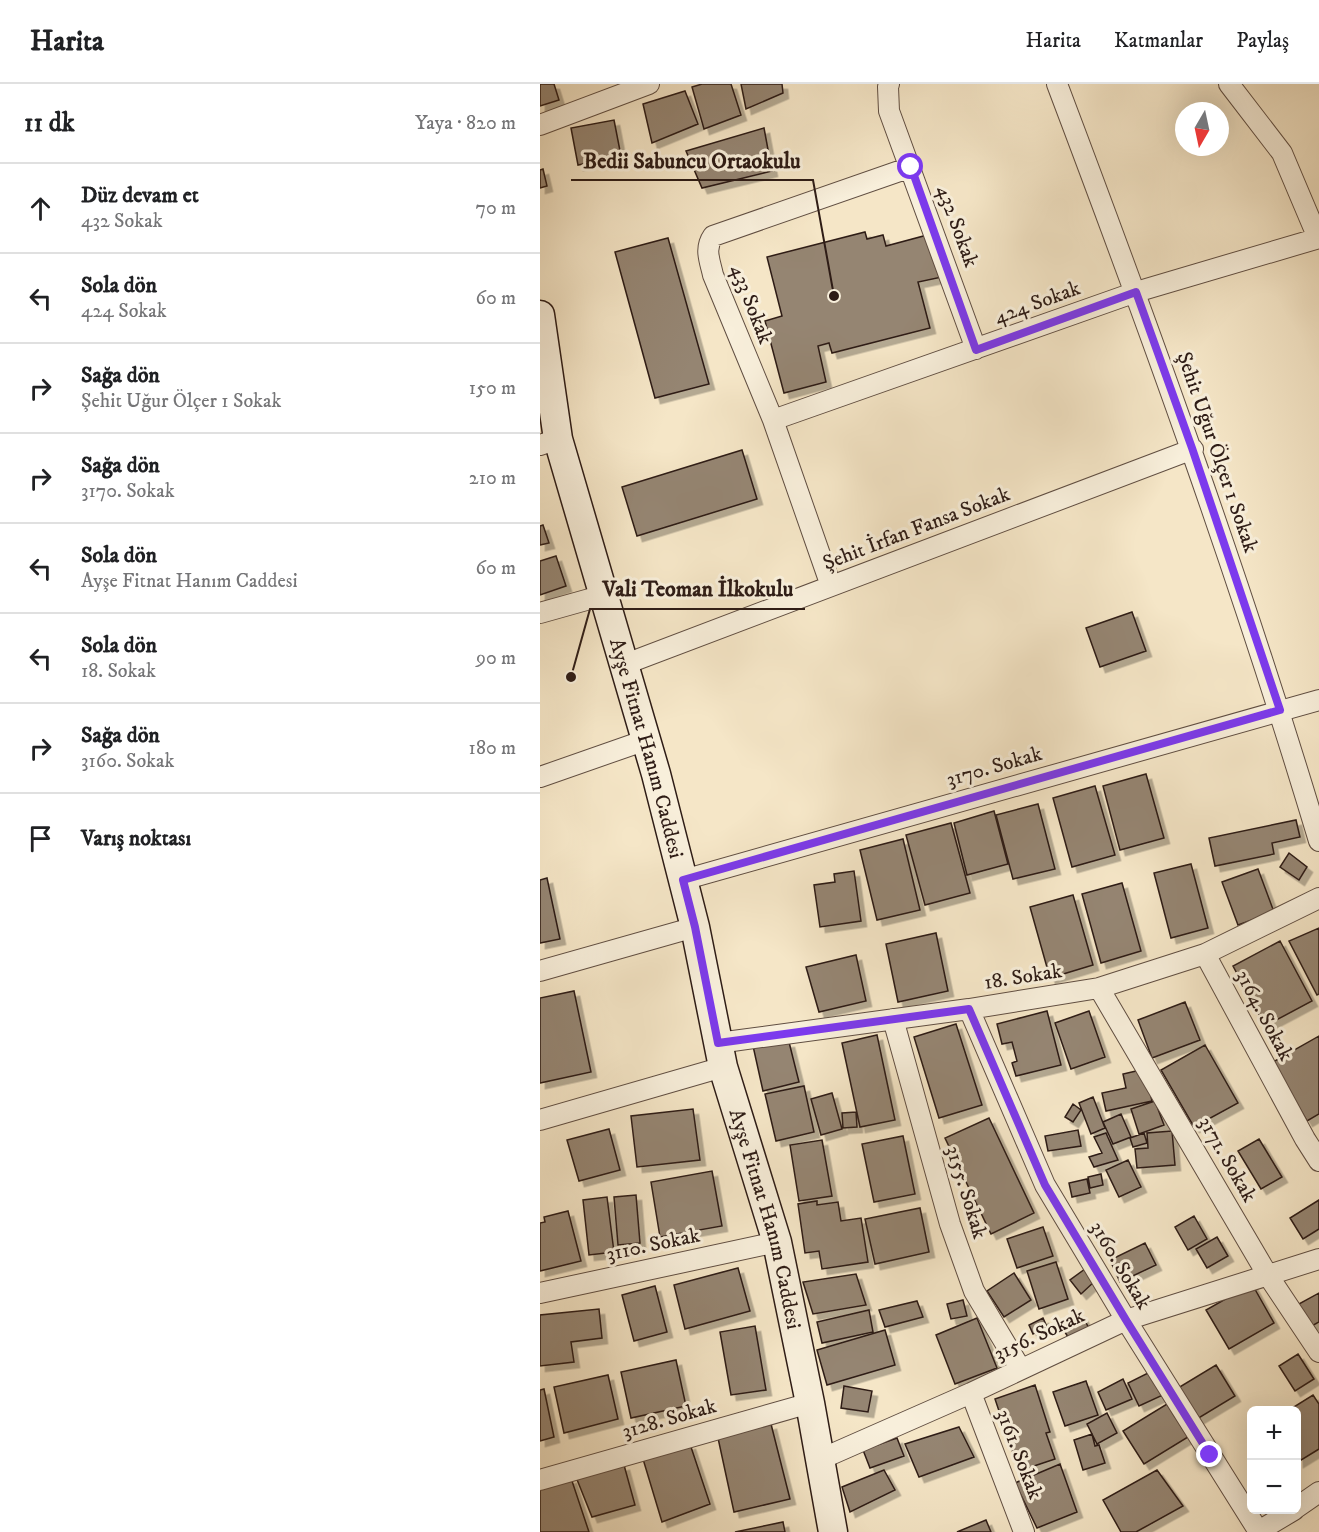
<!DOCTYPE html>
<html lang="tr">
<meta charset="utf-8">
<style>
body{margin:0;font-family:"IM FELL DW Pica",serif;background:#f2f2f2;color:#202124}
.controls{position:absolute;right:18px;bottom:18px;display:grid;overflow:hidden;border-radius:9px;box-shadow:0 6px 24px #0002}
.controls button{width:54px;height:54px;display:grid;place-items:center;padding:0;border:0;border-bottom:2px solid #e0e0e0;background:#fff;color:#202124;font:30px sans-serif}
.compass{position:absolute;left:635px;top:18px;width:54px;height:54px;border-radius:50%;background:#fff;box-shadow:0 6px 24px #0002;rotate:189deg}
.stop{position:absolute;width:18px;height:18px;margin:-14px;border:4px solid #7c3aed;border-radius:50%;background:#fff}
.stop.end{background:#7c3aed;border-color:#fff;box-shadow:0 2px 6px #0008}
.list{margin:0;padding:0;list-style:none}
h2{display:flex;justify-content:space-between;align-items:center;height:78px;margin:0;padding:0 24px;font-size:26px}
h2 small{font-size:20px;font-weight:400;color:#757577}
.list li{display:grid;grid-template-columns:39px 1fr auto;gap:18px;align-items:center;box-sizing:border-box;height:90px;padding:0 24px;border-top:2px solid #e0e0e0}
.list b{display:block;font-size:22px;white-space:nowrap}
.list p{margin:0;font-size:20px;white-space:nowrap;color:#757577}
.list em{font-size:20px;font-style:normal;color:#757577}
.icon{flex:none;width:33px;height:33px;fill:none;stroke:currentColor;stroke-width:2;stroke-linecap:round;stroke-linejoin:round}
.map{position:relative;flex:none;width:779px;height:1448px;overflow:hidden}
header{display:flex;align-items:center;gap:36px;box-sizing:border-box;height:84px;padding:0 30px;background:#fff;border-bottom:2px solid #e0e0e0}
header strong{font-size:28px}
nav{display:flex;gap:33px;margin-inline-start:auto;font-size:21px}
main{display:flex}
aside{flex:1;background:#fff}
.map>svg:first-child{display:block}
</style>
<header>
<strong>Harita</strong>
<nav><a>Harita</a><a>Katmanlar</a><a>Paylaş</a></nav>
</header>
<main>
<aside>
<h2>11 dk<small>Yaya · 820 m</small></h2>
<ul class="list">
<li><svg class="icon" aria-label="ahead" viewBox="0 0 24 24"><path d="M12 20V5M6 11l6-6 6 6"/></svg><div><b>Düz devam et</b><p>432 Sokak</p></div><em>70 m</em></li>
<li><svg class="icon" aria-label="left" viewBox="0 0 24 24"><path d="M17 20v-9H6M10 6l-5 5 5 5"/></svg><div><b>Sola dön</b><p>424 Sokak</p></div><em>60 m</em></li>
<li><svg class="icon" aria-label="right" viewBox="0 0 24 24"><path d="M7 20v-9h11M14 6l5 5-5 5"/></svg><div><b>Sağa dön</b><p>Şehit Uğur Ölçer 1 Sokak</p></div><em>150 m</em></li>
<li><svg class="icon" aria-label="right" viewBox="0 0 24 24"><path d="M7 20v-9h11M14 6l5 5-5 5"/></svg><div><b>Sağa dön</b><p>3170. Sokak</p></div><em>210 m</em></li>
<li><svg class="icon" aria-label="left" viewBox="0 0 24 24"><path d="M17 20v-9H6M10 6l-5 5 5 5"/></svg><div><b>Sola dön</b><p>Ayşe Fitnat Hanım Caddesi</p></div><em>60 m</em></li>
<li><svg class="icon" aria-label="left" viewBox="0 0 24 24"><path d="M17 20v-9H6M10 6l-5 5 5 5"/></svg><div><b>Sola dön</b><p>18. Sokak</p></div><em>90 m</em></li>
<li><svg class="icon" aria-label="right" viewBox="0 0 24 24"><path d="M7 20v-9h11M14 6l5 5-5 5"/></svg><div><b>Sağa dön</b><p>3160. Sokak</p></div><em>180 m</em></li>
<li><svg class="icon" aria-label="arrive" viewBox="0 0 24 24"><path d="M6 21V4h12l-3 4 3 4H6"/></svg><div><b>Varış noktası</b></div></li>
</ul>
</aside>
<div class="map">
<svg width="779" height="1448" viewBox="0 0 779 1448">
<defs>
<filter id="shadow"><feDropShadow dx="5.5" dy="5.5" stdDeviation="0" flood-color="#0004"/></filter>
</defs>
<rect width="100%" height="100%" fill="#f5e6c7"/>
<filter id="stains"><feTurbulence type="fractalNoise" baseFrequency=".00333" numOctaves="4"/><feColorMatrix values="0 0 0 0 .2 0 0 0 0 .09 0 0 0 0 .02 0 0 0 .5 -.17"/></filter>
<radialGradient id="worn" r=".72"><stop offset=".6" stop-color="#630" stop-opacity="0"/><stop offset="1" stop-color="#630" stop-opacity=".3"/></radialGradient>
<path fill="#958572" stroke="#2e1c16" stroke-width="1.5" filter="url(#shadow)" d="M0 0H14L19 16 0 22Z
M162 0H191L201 31 164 45 152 3Z
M201 0H242L243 9 206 25Z
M145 7 158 40 112 59 103 20Z
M74 36 81 72 38 81 31 44Z
M224 44 232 87 162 104 146 67Z
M3 85 7 102 0 104V86Z
M325 148 327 155 343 151 346 162 391 150 402 193 378 198 390 244 292 269 289 259 278 262 286 298 244 309 225 237 242 232 227 173Z
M128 154 169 300 115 314 75 168Z
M202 366 217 415 97 452 82 403Z
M3 441 9 459 0 461V442Z
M16 472 26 502 0 511V477Z
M592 528 606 567 560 583 546 544Z
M606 690 624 754 580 766 563 702Z
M555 702 575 771 532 783 513 714Z
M498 720 515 785 473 795 456 731Z
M454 727 468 780 427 791 414 739Z
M756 736 760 753 732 759 734 770 675 782 669 754Z
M411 739 430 809 385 821 366 751Z
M363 755 380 826 337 836 320 766Z
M749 769 767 783 759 796 740 783Z
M651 780 668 844 631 854 614 789Z
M718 785 734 828 698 841 682 798Z
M314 787 321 837 280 843 274 801 295 798 294 790Z
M7 794 20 855 0 859V796Z
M582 799 601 867 561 879 542 810Z
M533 811 553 881 510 894 490 823Z
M779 844V910L777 911 749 857Z
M396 849 408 907 358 918 346 860Z
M740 857 772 917 725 942 693 882Z
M316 871 326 917 279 928 266 883Z
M34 907 51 988 0 999V914Z
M645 918 660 956 612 974 598 936Z
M507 927 521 981 476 992 472 979 477 977 472 958 462 960 457 940Z
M549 927 565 973 531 985 515 939Z
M416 940 442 1021 399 1034 374 953Z
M337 951 355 1036 320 1043 302 959Z
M779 952V1030L767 1037 733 978Z
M249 958 259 998 223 1007 213 962Z
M665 961 698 1019 654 1043 621 986Z
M605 985 612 1017 566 1027 562 1009 586 1004 583 990Z
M264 1002 274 1048 236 1057 225 1010Z
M292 1009 302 1045 281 1051 271 1015Z
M553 1013 565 1044 551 1050 539 1019Z
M615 1017 624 1041 599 1050 591 1025Z
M533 1020 541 1026 533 1038 525 1033Z
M153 1025 160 1076 97 1083 91 1032Z
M316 1028 317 1043 303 1044 302 1029Z
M581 1030 591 1053 573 1060 563 1038Z
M449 1034 494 1129 451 1150 405 1054Z
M69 1045 80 1086 39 1097 27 1056Z
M538 1046 541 1062 508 1067 505 1052Z
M632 1047 635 1081 597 1084 595 1065 608 1064 607 1049Z
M566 1049 578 1076 554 1083 549 1073 562 1069 554 1053Z
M604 1049 607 1059 593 1063 590 1054Z
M363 1052 375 1110 334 1118 322 1060Z
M719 1055 742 1093 721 1105 698 1067Z
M282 1056 292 1112 259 1117 250 1061Z
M588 1076 601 1103 579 1113 566 1086Z
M172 1087 182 1142 120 1153 111 1098Z
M561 1090 563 1101 550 1104 548 1093Z
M547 1095 550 1109 532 1113 529 1099Z
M96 1111 100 1159 78 1161 74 1113Z
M67 1113 74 1168 49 1171 43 1116Z
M779 1116V1145L763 1155 750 1134Z
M277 1117V1121L298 1118 301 1137 321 1134 328 1178 282 1185 279 1167 265 1169 258 1120Z
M380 1124 389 1168 335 1180 325 1135Z
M28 1127 41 1177 0 1187V1139L5 1138 4 1133Z
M654 1132 667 1155 648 1166 635 1143Z
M503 1143 513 1172 477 1184 467 1155Z
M677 1153 688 1172 667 1184 656 1165Z
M605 1159 616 1181 580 1198 570 1176Z
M516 1178 528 1215 499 1225 487 1187Z
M198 1184 210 1227 145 1245 134 1201Z
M545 1185 555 1197 541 1210 530 1196Z
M474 1189 491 1216 464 1233 447 1207Z
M316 1190 326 1221 273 1230 263 1198Z
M712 1200 734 1239 689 1265 666 1226Z
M115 1202 127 1248 94 1257 82 1211Z
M779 1209V1238L770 1243 757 1221Z
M423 1216 427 1232 411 1235 407 1220Z
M377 1217 383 1233 345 1243 339 1226Z
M59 1225 62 1254 31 1258 34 1278 0 1282V1231Z
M329 1226 333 1248 282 1259 277 1238Z
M540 1228 550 1246 531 1258 520 1240Z
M437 1234 457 1284 415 1300 396 1251Z
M503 1234 507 1243 493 1250 489 1241Z
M215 1242 226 1306 191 1311 180 1248Z
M345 1246 355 1281 287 1301 277 1266Z
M758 1270 774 1295 755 1307 739 1282Z
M136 1276 146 1322 91 1334 81 1288Z
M676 1281 695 1312 657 1335 638 1304Z
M612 1287 623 1311 599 1322 588 1299Z
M68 1291 78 1335 24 1349 14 1303Z
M583 1295 592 1315 566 1326 558 1308Z
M546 1297 558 1331 525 1342 513 1308Z
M495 1301 510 1348 506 1349 515 1375 479 1387 455 1315Z
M304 1302 332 1307 328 1328 301 1324Z
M4 1305 14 1353 0 1357V1306Z
M773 1311 779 1320V1365L758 1378 756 1326H749Z
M627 1320 648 1353 604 1380 583 1347Z
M567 1329 577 1349 557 1360 547 1340Z
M231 1340 250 1415 194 1428 178 1354Z
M419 1343 434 1373 379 1393 365 1360Z
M552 1350 555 1362 559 1361 565 1379 543 1386 534 1356Z
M357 1354 364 1372 330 1384 323 1366Z
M150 1360 170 1420 122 1438 103 1375Z
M520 1380 537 1428 497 1444 475 1399Z
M84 1381 95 1421 52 1433 36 1393Z
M344 1386 355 1406 310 1428 302 1403Z
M617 1386 643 1422 596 1448H581L563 1416Z
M31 1394 49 1448H0V1405Z
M446 1436 451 1448H417Z
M243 1438 245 1448H195Z"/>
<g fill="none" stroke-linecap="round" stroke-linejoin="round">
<defs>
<path id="street" d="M349 0 348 3 349 27 436 265
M517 0C612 251 702 500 779 757
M689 0 742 69 778 154
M0 41 109 0
M233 336 596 208 779 154
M0 361 18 355
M291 502 233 336 173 191C170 177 164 165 173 152L371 83
M0 529 64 511
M83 581 653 365
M0 693 106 656
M143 796 779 616
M665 870 765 1055 779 1077
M0 887 155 843
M559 904 727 1190 779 1268
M429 925 505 1101 586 1236 719 1448
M353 935 410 1140 434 1207 480 1284
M178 959 429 925 559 904 665 870 779 814
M0 1036 183 983
M0 1209 237 1158
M431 1309 484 1448
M281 1375 431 1309 586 1236 779 1175
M0 1396 270 1319
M756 1424 779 1408
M717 1448 754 1426"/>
<g id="secondary">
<path id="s1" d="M0 231 18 355 116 690 155 843 183 983 237 1158 270 1319 293 1448"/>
</g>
</defs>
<use href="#street" stroke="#604e42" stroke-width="22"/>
<use href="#secondary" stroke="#2e1c16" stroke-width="31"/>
<use href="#street" stroke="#f8efdb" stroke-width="20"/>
<use href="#secondary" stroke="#f8efdb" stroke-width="28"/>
</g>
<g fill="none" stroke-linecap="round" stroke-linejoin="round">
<path stroke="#7c3aed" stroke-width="8" d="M371 83 436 266 596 208 652 364 740 626 143 796 155 843 178 959 429 925 505 1101 586 1236 670 1371"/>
</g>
<g text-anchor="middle" stroke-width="6" stroke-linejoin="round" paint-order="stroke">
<g font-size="21" fill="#2e1c16" stroke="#f8efdb">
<text transform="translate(418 142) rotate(70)" y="7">432 Sokak</text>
<text transform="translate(497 218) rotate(-20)" y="7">424 Sokak</text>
<text transform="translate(212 220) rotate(69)" y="7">433 Sokak</text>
<text transform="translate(678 368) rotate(71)" y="7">Şehit Uğur Ölçer 1 Sokak</text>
<text transform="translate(376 444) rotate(-21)" y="7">Şehit İrfan Fansa Sokak</text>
<text dy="7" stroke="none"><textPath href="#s1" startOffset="447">Ayşe Fitnat Hanım Caddesi</textPath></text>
<text transform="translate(454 682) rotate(-16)" y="7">3170. Sokak</text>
<text transform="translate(483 892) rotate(-9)" y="7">18. Sokak</text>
<text transform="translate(725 931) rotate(62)" y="7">3164. Sokak</text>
<text transform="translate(688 1075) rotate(60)" y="7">3171. Sokak</text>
<text transform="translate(427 1108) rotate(73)" y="7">3155. Sokak</text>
<text dy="7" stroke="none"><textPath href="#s1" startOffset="933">Ayşe Fitnat Hanım Caddesi</textPath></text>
<text transform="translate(113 1160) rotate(-12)" y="7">3110. Sokak</text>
<text transform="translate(581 1181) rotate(59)" y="7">3160. Sokak</text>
<text transform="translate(499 1250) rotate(-25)" y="7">3156. Sokak</text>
<text transform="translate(129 1334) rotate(-16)" y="7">3128. Sokak</text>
<text transform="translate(480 1370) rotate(69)" y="7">3161. Sokak</text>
</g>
</g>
<path fill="none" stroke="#2e1c16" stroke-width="2" d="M294 212L273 96H31M31 593L50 525H265"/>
<g fill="#2e1c16" stroke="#f8efdb" stroke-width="2">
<circle cx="294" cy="212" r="6"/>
<circle cx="31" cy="593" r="6"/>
</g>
<g font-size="22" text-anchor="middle" font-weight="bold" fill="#2e1c16" stroke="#f8efdb" stroke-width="6" stroke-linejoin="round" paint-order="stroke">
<text x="152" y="84">Bedii Sabuncu Ortaokulu</text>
<text x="158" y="512">Vali Teoman İlkokulu</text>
</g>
<rect width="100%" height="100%" filter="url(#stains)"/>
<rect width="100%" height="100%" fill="url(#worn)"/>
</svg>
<div class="controls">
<button>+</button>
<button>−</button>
</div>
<svg class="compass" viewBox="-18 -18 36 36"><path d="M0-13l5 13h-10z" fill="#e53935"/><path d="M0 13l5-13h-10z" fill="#757577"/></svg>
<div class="stop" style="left:371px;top:83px"></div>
<div class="stop end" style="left:670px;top:1371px"></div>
</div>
</main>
